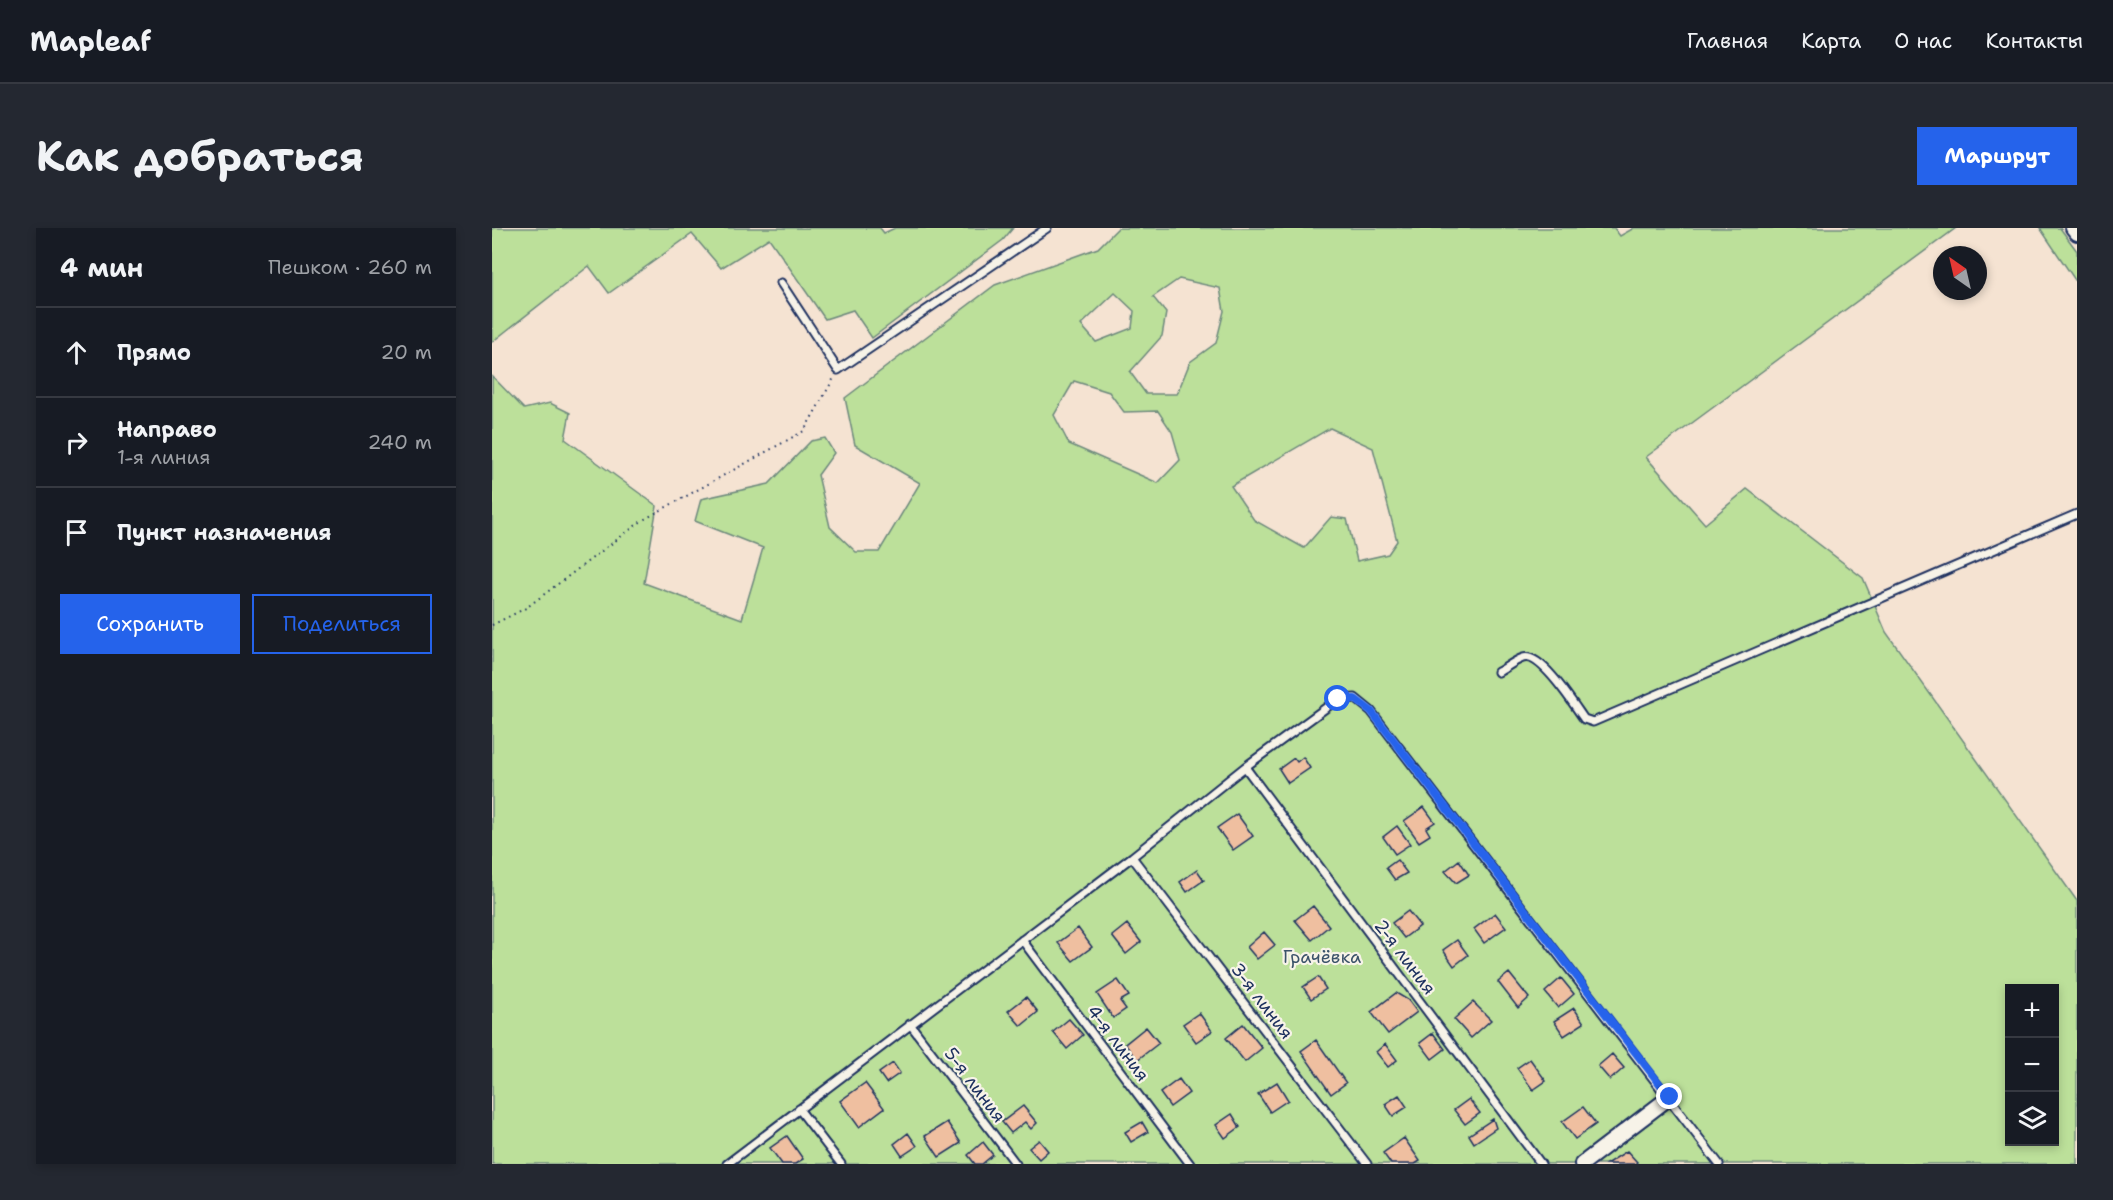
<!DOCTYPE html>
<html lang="ru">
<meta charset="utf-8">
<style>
body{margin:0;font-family:"Shantell Sans",sans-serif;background:#242831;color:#f1f3f6}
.controls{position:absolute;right:18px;bottom:18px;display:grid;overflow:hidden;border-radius:0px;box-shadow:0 3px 9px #0003}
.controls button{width:54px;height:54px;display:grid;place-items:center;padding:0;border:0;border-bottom:2px solid #363941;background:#171b24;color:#f1f3f6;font:30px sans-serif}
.compass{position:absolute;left:1441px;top:18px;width:54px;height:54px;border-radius:50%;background:#171b24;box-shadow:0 3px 9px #0003;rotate:326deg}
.stop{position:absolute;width:18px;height:18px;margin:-14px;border:4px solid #2563eb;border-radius:50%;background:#fff}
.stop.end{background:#2563eb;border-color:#fff;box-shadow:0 2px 6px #0008}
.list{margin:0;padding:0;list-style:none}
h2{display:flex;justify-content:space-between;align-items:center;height:78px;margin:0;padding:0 24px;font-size:26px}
h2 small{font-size:20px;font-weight:400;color:#9ea1a6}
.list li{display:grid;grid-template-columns:39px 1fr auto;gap:18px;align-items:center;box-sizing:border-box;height:90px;padding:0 24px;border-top:2px solid #363941}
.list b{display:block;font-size:22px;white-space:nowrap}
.list p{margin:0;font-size:20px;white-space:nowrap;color:#9ea1a6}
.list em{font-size:20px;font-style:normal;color:#9ea1a6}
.actions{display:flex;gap:12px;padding:18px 24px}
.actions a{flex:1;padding:14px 0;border:2px solid #2563eb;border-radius:0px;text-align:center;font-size:21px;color:#2563eb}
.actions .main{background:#2563eb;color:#fff}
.icon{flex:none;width:33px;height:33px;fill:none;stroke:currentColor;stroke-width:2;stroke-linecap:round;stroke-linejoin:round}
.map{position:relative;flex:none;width:1585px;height:936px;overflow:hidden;border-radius:0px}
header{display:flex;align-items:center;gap:36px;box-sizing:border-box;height:84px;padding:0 30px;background:#171b24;border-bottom:2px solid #363941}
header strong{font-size:28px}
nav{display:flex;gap:33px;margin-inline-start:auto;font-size:21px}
.intro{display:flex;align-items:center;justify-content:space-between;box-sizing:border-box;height:144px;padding:0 36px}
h1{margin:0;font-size:42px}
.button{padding:15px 27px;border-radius:0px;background:#2563eb;color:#fff;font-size:21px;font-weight:700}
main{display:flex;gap:36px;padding:0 36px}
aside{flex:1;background:#171b24;border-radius:0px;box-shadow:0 3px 9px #0003}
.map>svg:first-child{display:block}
</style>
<header>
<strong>Mapleaf</strong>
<nav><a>Главная</a><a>Карта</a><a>О нас</a><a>Контакты</a></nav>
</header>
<div class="intro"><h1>Как добраться</h1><a class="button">Маршрут</a></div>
<main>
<aside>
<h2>4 мин<small>Пешком · 260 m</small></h2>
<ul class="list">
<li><svg class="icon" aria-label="ahead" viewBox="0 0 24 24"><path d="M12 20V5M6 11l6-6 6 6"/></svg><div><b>Прямо</b></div><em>20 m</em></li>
<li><svg class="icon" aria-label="right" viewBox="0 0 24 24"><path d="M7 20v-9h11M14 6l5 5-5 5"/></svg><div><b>Направо</b><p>1-я линия</p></div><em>240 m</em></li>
<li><svg class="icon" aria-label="arrive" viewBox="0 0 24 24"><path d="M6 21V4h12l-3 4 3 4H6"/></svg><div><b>Пункт назначения</b></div></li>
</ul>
<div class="actions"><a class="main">Сохранить</a><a>Поделиться</a></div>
</aside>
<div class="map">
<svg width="1585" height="936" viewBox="0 0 1585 936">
<rect width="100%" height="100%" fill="#f5e3d2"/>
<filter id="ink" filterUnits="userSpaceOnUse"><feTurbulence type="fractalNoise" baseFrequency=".0167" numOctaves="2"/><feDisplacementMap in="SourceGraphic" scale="12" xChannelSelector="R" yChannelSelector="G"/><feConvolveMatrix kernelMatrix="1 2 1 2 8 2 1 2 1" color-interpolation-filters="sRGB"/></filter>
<g filter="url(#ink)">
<path fill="#bce09a" stroke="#6c887c" stroke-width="1.5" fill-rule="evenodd" d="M0 0H388L392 5 403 0H521L511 12 380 110 361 82 333 91 277 10 229 40 200 6 117 65 97 38 0 114Z
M626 0H1122L1128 8 1142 0H1464L1154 229 1213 296 1255 261 1371 350 1394 404 1585 673V936H0V148L32 181 58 175 78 185 73 211 165 278 152 355 250 391 271 320 203 293 209 271 277 256 319 213 333 210 342 225 326 247 338 299 364 324H387L428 255 363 217 353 170 503 57 606 20ZM687 51 728 60 732 83 724 115 698 134 685 166H654L638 144 670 108 674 85 661 69ZM623 65 642 83 640 100 604 114 589 97ZM582 153 617 164 632 184 666 183 680 204 688 232 666 255 577 216 562 187ZM838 200 881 220 905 313 896 326 865 333 855 291 839 289 812 320 762 292 739 258ZM1518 760H1562V914H1518Z
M1548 0H1568L1585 23V55Z"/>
<path fill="#efbfa0" stroke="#1b2f5e" stroke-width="1.5" d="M811 529 818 540 796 555 787 541 802 530 805 534Z
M932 579 943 594 934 600 938 607 927 614 912 593Z
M745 586 761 608 741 622 725 600Z
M905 598 918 616 903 626 891 609Z
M905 632 915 645 903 652 894 640Z
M967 632 977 647 964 655 953 643Z
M705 642 712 652 695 664 688 654Z
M821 678 837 698 820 712 803 692Z
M916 683 928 698 912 710 900 695Z
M1003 685 1014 699 992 715 982 701Z
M635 696 649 714 634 726 620 708Z
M586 700 600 719 581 733 566 715Z
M772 704 783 717 765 731 755 719Z
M965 712 976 727 962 738 951 722Z
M1017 745 1037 770 1026 780 1006 754Z
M826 749 834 761 819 771 811 759Z
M1069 750 1082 766 1066 780 1053 764Z
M626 752 637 768 628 773 634 781 621 790 605 766Z
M904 765 916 772 925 784 896 806 879 784Z
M534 769 546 784 529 798 516 783Z
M981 774 999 792 979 810 962 791Z
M1082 780 1092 795 1072 808 1062 793Z
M707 785 720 803 704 814 691 796Z
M577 791 591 807 575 821 561 804Z
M751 796 770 820 753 834 734 810Z
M654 799 667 815 645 832 633 816Z
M941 805 953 821 940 831 928 815Z
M824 812 854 855 839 866 809 823Z
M893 816 905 832 896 839 884 824Z
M1120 826 1132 840 1118 852 1106 838Z
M1038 831 1054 853 1041 862 1025 840Z
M401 835 408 845 394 855 387 845Z
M687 851 697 865 678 879 668 865Z
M785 854 796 872 778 884 766 866Z
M373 855 392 880 367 899 348 873Z
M907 867 915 879 901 888 893 876Z
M977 871 988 885 973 896 962 882Z
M531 878 545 895 539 901 533 894 519 905 510 894Z
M1091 879 1104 896 1083 911 1070 894Z
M740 886 748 899 733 910 724 897Z
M1001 891 1004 900 982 915 977 907Z
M455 894 469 915 447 929 433 908Z
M650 894 656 904 639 914 633 904Z
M416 905 425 918 410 928 402 916Z
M295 908 311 931 303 936H290L278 920Z
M912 910 928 933 923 936H899L891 925Z
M547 912 556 923 547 931 537 920Z
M491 914 501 927 490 936H483L476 927Z
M1135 923 1145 934 1143 936H1114Z"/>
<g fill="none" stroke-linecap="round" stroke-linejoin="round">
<defs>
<path id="service" d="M289 55 346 142 555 0
M1006 444C1014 440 1022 433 1031 430 1049 424 1082 477 1092 491L1101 494 1585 286
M753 539 1049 936
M640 629 875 936
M530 712 698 936
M418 796 524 936
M307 881 349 936
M235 936 640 629 753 539 846 471 863 470 879 483 1227 936"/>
<path id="minor" d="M1581 0 1585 5
M1090 936 1178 869"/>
</defs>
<use href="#service" stroke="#1b2f5e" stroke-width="11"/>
<use href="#minor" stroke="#1b2f5e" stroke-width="18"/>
<path stroke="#1b2f5e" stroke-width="2" stroke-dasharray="1.5 4.5" stroke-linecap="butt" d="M0 397 34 380 151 292 312 203 342 150"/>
<use href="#service" stroke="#f7f3e8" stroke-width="7"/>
<use href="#minor" stroke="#f7f3e8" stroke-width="14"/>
</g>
</g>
<g fill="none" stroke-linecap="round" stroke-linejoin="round" filter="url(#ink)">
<path stroke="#2563eb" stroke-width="8" d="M846 471H863L879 483 1178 869"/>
</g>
<g text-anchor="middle" stroke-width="4.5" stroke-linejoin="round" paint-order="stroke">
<g font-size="18" fill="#3b526a" stroke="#f7f3e8">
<text x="830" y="735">Грачёвка</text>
</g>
<g font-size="18" fill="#1b2f5e" stroke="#f7f3e8">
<text transform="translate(913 729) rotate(53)" y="6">2-я линия</text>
<text transform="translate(770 773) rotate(53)" y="6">3-я линия</text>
<text transform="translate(626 815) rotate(53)" y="6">4-я линия</text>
<text transform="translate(483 857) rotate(53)" y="6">5-я линия</text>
</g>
</g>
</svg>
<div class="controls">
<button>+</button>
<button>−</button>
<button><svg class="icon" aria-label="layers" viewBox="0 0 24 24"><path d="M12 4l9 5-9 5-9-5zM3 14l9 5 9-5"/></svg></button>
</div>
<svg class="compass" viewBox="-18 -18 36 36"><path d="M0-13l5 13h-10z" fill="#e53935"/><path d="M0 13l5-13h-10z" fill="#9ea1a6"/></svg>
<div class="stop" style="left:846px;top:471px"></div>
<div class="stop end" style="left:1178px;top:869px"></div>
</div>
</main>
